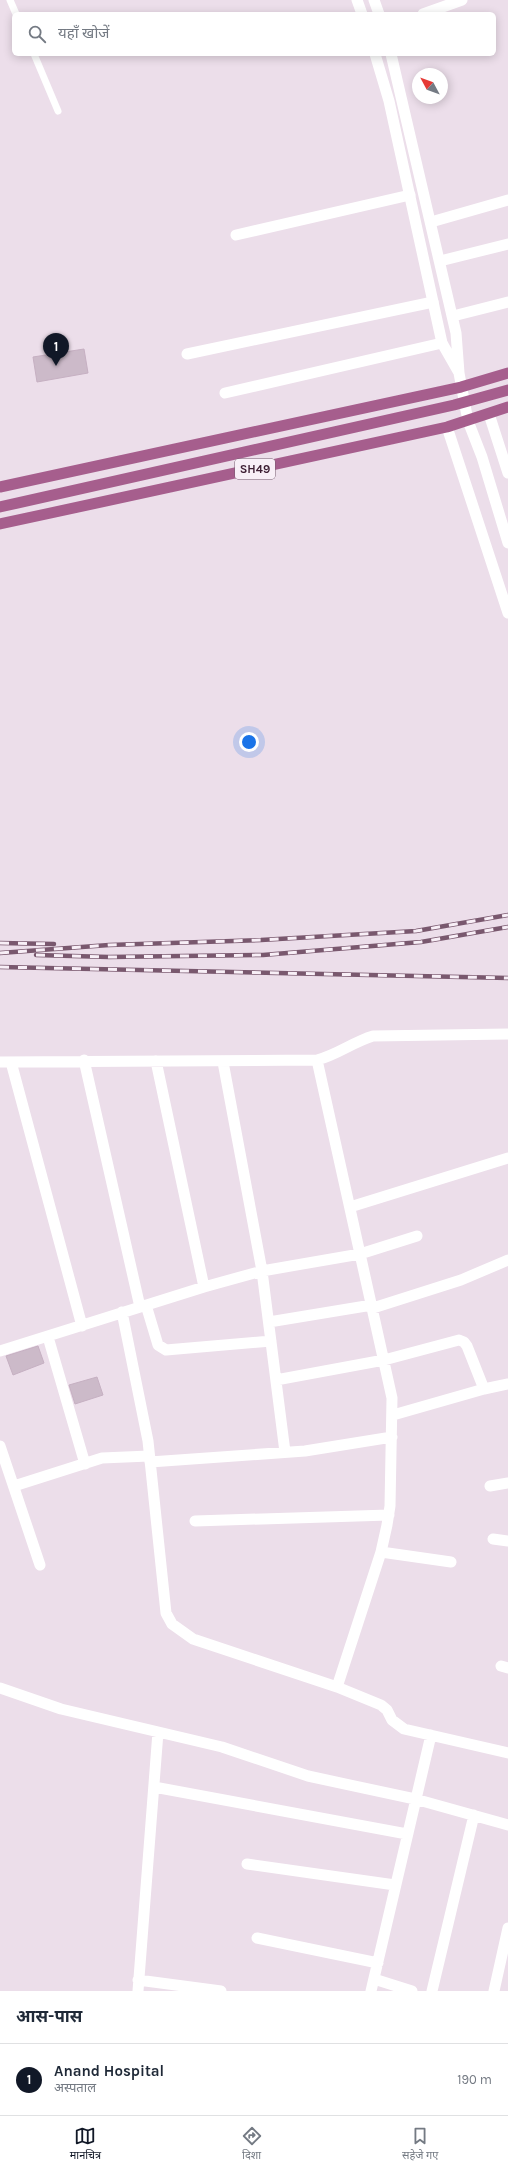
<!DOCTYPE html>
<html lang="hi">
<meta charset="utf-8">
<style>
body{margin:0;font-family:Karla,"Noto Sans Devanagari",sans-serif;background:#f2f2f3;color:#1f2937}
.compass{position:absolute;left:412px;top:68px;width:36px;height:36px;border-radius:50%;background:#fff;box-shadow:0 2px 10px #0003;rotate:311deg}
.you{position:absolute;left:249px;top:742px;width:14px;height:14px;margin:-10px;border:3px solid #fff;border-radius:50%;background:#1a73e8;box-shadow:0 0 0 6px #1a73e833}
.badge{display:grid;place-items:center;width:26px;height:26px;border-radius:50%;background:#111827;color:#fff;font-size:13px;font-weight:700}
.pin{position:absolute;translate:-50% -33px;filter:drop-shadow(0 1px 2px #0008)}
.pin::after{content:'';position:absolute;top:21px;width:14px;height:12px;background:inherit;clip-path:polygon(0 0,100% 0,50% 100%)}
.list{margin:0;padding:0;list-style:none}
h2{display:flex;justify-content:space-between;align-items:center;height:52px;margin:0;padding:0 16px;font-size:17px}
h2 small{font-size:13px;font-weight:400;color:#747a83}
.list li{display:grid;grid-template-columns:26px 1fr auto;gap:12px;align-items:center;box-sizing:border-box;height:72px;padding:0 16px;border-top:1px solid #e0e1e3}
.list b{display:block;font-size:15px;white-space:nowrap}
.list p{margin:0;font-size:13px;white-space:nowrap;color:#747a83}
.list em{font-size:13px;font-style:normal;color:#747a83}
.icon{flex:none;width:22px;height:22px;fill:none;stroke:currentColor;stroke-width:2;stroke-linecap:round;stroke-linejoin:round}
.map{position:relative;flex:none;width:508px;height:1991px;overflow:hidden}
.search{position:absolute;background:#fff;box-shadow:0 2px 10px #0003;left:12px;right:12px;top:12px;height:44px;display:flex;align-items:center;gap:10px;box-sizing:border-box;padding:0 14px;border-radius:6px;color:#747a83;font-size:15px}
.sheet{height:124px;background:#fff}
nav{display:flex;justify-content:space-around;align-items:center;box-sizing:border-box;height:56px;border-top:1px solid #e0e1e3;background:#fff;font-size:11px;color:#747a83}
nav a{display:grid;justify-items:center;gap:2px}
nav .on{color:#111827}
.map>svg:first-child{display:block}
</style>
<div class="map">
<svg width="508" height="1991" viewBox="0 0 508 1991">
<rect width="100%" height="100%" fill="#ecdeea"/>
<path fill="#ccbac9" stroke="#c6b0c2" d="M84 349 88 373 37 382 33 357Z
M38 1346 44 1363 13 1375 6 1356Z
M97 1377 103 1395 75 1404 69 1385Z"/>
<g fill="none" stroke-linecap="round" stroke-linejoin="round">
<path stroke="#fff" stroke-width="7" d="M10 0 16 14
M34 54 58 111"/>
<path stroke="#fff" stroke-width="11" d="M423 14 462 0
M431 222 508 200
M236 235 410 195
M440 261 508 244
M453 316 508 302
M187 354 433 302
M225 393 442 343
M489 414 508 473
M447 427 508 613
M84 1060 140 1307
M317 1060 392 1398 390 1506 387 1525 381 1552 337 1687
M156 1061 204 1287
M0 1062 317 1060C337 1055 353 1042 373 1036L508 1034
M11 1062 82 1326
M223 1062 262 1271 285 1452
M350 1207 508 1158
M146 1305 158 1345 166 1350 271 1341
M373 1308 461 1280 508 1260
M122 1312 148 1441 166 1613 172 1624 193 1639 337 1687 381 1705 387 1710 392 1720 404 1729 508 1753
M269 1322 372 1305
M48 1337 85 1464
M0 1351 204 1287 262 1271 360 1254 417 1236
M276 1380 384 1360 459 1340 464 1342 467 1346 484 1389
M393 1415 484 1389 508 1384
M0 1446 40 1565
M150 1462 305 1451 392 1437
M14 1486 102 1458 149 1456
M490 1486 508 1483
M195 1521 389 1515
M493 1539 508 1541
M381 1552 451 1562
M501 1666 508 1668
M0 1688 61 1709 222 1747 308 1776 415 1799 508 1825
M154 1787 407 1834
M247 1864 395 1885
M257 1938 378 1963
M374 1979 412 1991
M138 1980 221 1991
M138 1991 158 1732
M371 1991 431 1735
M432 1991 474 1815
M494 1991 508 1928"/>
<path stroke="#fff" stroke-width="11" d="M357 0 362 14
M374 0 379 14
M375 54 389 101 442 343 458 371
M391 54 456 333 459 373 468 421 482 457 508 543"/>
<path stroke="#a65e8d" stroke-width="11" d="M0 487 461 387 508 373
M0 507 454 405 508 390
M0 524 447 427 508 407"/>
<defs>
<path id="rail" d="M0 943 54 944
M0 953 109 945 261 940 416 931 508 915
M36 955 109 957 263 955 421 942 508 927
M0 967 508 978"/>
</defs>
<use href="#rail" stroke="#79586e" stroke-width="4.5"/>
<use href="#rail" stroke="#f8eff7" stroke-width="3" stroke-dasharray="9" stroke-linecap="butt"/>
</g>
<g text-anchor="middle" stroke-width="3.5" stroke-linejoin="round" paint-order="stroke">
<rect fill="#f8eff7" stroke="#755d6e" stroke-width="1" x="235" y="459" width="40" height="20" rx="3"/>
<g font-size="12" font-weight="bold" fill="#3d1e33">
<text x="255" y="473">SH49</text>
</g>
</g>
</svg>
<svg class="compass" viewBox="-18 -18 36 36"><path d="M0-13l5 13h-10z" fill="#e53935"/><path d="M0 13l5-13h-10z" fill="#747a83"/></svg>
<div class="you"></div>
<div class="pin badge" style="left:56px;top:366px">1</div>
<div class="search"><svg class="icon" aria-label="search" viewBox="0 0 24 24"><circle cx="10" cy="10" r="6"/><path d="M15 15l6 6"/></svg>यहाँ खोजें</div>
</div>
<section class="sheet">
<h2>आस-पास<small></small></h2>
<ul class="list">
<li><span class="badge">1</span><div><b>Anand Hospital</b><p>अस्पताल</p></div><em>190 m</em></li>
</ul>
</section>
<nav>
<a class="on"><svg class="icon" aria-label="map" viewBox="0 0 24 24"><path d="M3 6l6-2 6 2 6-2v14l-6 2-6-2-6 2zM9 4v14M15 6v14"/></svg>मानचित्र</a>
<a><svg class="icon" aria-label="directions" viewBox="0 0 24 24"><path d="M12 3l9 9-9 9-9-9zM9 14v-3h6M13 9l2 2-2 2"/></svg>दिशा</a>
<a><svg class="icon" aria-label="saved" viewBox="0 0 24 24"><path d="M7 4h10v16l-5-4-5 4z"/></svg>सहेजे गए</a>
</nav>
